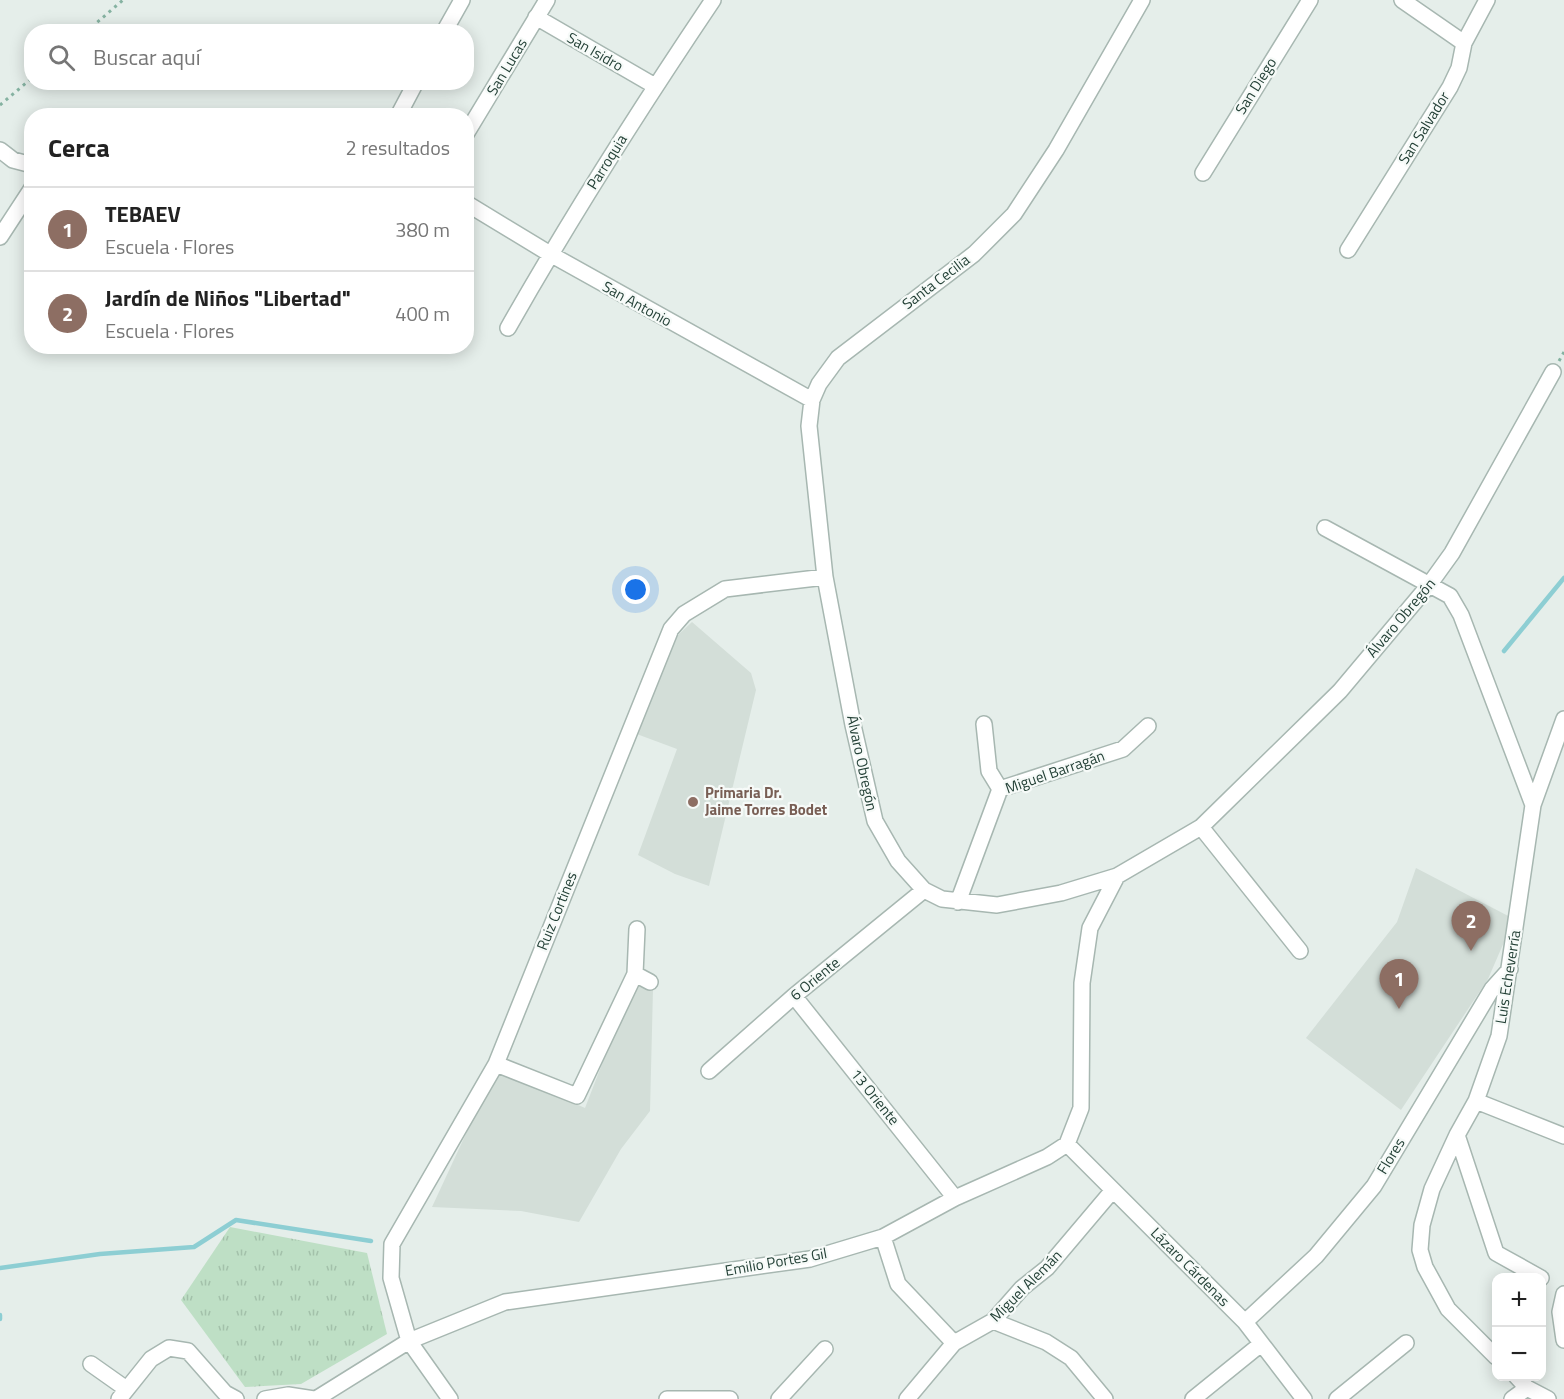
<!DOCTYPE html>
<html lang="es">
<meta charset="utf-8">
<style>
body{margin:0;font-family:"Titillium Web",sans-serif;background:#f6f6f6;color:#222}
.controls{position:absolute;right:18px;bottom:18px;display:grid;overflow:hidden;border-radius:12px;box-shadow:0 3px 15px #0003}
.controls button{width:54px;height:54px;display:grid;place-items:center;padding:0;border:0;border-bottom:2px solid #e0e0e0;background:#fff;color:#222;font:30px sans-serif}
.you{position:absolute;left:636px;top:590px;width:21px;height:21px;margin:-15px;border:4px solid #fff;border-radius:50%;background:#1a73e8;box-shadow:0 0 0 9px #1a73e833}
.badge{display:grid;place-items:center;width:39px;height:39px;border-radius:50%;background:#2563eb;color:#fff;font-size:20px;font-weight:700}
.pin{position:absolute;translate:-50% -50px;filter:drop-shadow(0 2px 3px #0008)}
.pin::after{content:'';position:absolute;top:32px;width:21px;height:18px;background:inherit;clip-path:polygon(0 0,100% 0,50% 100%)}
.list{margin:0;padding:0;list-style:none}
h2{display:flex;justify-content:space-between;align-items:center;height:78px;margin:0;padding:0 24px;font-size:26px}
h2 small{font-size:20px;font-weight:400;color:#767676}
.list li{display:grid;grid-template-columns:39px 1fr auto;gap:18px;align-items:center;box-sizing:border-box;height:84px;padding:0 24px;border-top:2px solid #e0e0e0}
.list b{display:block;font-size:22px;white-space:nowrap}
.list p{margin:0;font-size:20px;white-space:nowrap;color:#767676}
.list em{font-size:20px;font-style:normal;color:#767676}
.icon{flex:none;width:33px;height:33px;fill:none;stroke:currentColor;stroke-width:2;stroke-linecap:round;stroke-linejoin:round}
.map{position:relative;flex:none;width:1564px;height:1399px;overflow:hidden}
.search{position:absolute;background:#fff;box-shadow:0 3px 15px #0003;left:24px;top:24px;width:450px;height:66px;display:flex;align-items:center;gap:15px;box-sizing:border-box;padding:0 21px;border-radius:24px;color:#767676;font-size:22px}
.panel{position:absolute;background:#fff;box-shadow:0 3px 15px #0003;left:24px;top:108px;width:450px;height:246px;border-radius:24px}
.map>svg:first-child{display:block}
</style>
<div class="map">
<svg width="1564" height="1399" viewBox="0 0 1564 1399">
<defs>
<pattern id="grass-tufts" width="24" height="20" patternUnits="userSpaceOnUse" patternTransform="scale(1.5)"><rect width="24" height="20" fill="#bedfc5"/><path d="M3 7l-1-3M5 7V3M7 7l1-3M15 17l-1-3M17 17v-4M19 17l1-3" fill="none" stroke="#a3c1aa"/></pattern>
</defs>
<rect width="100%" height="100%" fill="#e5eeea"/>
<path fill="#d3ded8" d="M692 622 751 673 756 690 709 886 675 874 638 855 677 749 634 733 678 635Z
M1416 868 1514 919 1488 979 1401 1110 1306 1038 1397 922Z
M633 984 653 989 650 1111 621 1149 579 1222 521 1211 432 1207 496 1069 585 1108Z"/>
<path fill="url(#grass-tufts)" d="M230 1227 367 1253 387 1334 301 1384 245 1387 181 1300Z"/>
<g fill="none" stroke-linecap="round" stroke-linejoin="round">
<path stroke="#8dced3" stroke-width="4.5" d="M1504 651 1564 578
M0 1268 100 1254 194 1247 236 1220 371 1241
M0 1315V1319"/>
<defs>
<path id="minor" d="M1142 0 1056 150 1014 214 974 254 838 358 819 384 812 400 809 426 825 577 853 725 875 821 898 861 924 890 942 899 997 905 1061 893 1117 876 1201 827 1340 691 1429 585 1452 553 1553 372
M1402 0 1464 43
M536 17 655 86
M444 32 462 0
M398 116 416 82
M466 134 547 0
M0 150 13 160 32 165
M1203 173 1310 0
M466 203 550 254 812 400
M0 237 32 188
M1348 250 1450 87 1459 68 1464 43 1487 0
M508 328C572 215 641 107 713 0
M1325 528 1450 596 1461 615 1533 805 1499 1036 1476 1101 1457 1135 1432 1189 1422 1225 1420 1250 1425 1267 1448 1309 1496 1357
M984 724 989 771 1000 789
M1000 789 1123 749 1148 726
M1533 805 1564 719
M1201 827 1300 951
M958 902 1000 789
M635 974 650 982
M794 996 955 1198
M496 1064 577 1096 635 974 637 929
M709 1071 794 996 924 890
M1476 1101 1564 1136
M1457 1135 1496 1253 1541 1278
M1067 1144 1245 1322 1304 1399
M883 1237 898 1284 954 1343
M1564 1294 1560 1312 1564 1340
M993 1321 1046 1342 1071 1358 1105 1399
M1245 1322 1316 1256 1374 1186 1492 989 1510 969
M91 1364 125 1388
M1516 1376 1527 1388 1548 1399
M119 1399 151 1359 169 1348 188 1351 225 1393 236 1399
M265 1399 288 1395 314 1399
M316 1399 409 1341 505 1302 810 1259 883 1237 955 1198 1047 1157 1067 1144 1081 1108 1082 983 1090 928 1117 876
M450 1399 409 1341 391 1278 392 1244 496 1064 671 629 684 614 725 589 825 577
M667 1399H730
M779 1399 825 1349
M907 1399 954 1343 993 1321 1022 1288 1047 1268 1113 1190
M1193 1399 1261 1344
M1337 1399 1406 1343
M1512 1399 1527 1388"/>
</defs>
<use href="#minor" stroke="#a7b7b1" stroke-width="18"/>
<path stroke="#85b2a1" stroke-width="3" stroke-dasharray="3 4.5" stroke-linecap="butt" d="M86 32 123 0
M0 105 32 78
M1559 361 1564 352"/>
<use href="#minor" stroke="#fff" stroke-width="15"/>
</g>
<circle fill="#8d6e63" stroke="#f6faf8" stroke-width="2" cx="693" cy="802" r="6"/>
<g text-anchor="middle" stroke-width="4.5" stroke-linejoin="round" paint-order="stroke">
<g font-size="15" fill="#244137" stroke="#f6faf8">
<text transform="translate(595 52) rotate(30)" y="5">San Isidro</text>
<text transform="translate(507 67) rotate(-59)" y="5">San Lucas</text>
<text transform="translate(1256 86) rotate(-58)" y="5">San Diego</text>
<text transform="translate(1424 128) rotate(-58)" y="5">San Salvador</text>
<text transform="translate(607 162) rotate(-58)" y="5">Parroquia</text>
<text transform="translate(936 282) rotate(-37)" y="5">Santa Cecilia</text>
<text transform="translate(637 304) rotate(29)" y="5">San Antonio</text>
<text transform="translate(1401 618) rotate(-50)" y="5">Álvaro Obregón</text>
<text transform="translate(862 763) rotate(78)" y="5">Álvaro Obregón</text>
<text transform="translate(1055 772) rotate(-19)" y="5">Miguel Barragán</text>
<text transform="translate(557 911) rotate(-68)" y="5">Ruiz Cortines</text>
<text transform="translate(1508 977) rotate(-81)" y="5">Luis Echeverría</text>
<text transform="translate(815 979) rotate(-39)" y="5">6 Oriente</text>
<text transform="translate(875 1097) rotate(51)" y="5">13 Oriente</text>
<text transform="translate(1391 1156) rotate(-59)" y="5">Flores</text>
<text transform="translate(776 1262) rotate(-10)" y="5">Emilio Portes Gil</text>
<text transform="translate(1190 1267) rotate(45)" y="5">Lázaro Cárdenas</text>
<text transform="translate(1026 1286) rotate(-45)" y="5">Miguel Alemán</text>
</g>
<g font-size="15" font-weight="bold" fill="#785e54" stroke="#f6faf8" text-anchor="start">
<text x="705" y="798">Primaria Dr.<tspan x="705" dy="17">Jaime Torres Bodet</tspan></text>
</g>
</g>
</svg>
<div class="controls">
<button>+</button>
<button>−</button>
</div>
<div class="you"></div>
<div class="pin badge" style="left:1399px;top:1009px;background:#8d6e63">1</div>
<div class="pin badge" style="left:1471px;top:951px;background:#8d6e63">2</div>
<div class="search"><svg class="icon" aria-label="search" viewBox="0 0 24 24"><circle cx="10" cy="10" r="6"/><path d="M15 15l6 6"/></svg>Buscar aquí</div>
<section class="panel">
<h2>Cerca<small>2 resultados</small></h2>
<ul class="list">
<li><span class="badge" style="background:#8d6e63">1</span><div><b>TEBAEV</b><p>Escuela · Flores</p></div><em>380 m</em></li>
<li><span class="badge" style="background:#8d6e63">2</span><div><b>Jardín de Niños &quot;Libertad&quot;</b><p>Escuela · Flores</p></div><em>400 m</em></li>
</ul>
</section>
</div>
